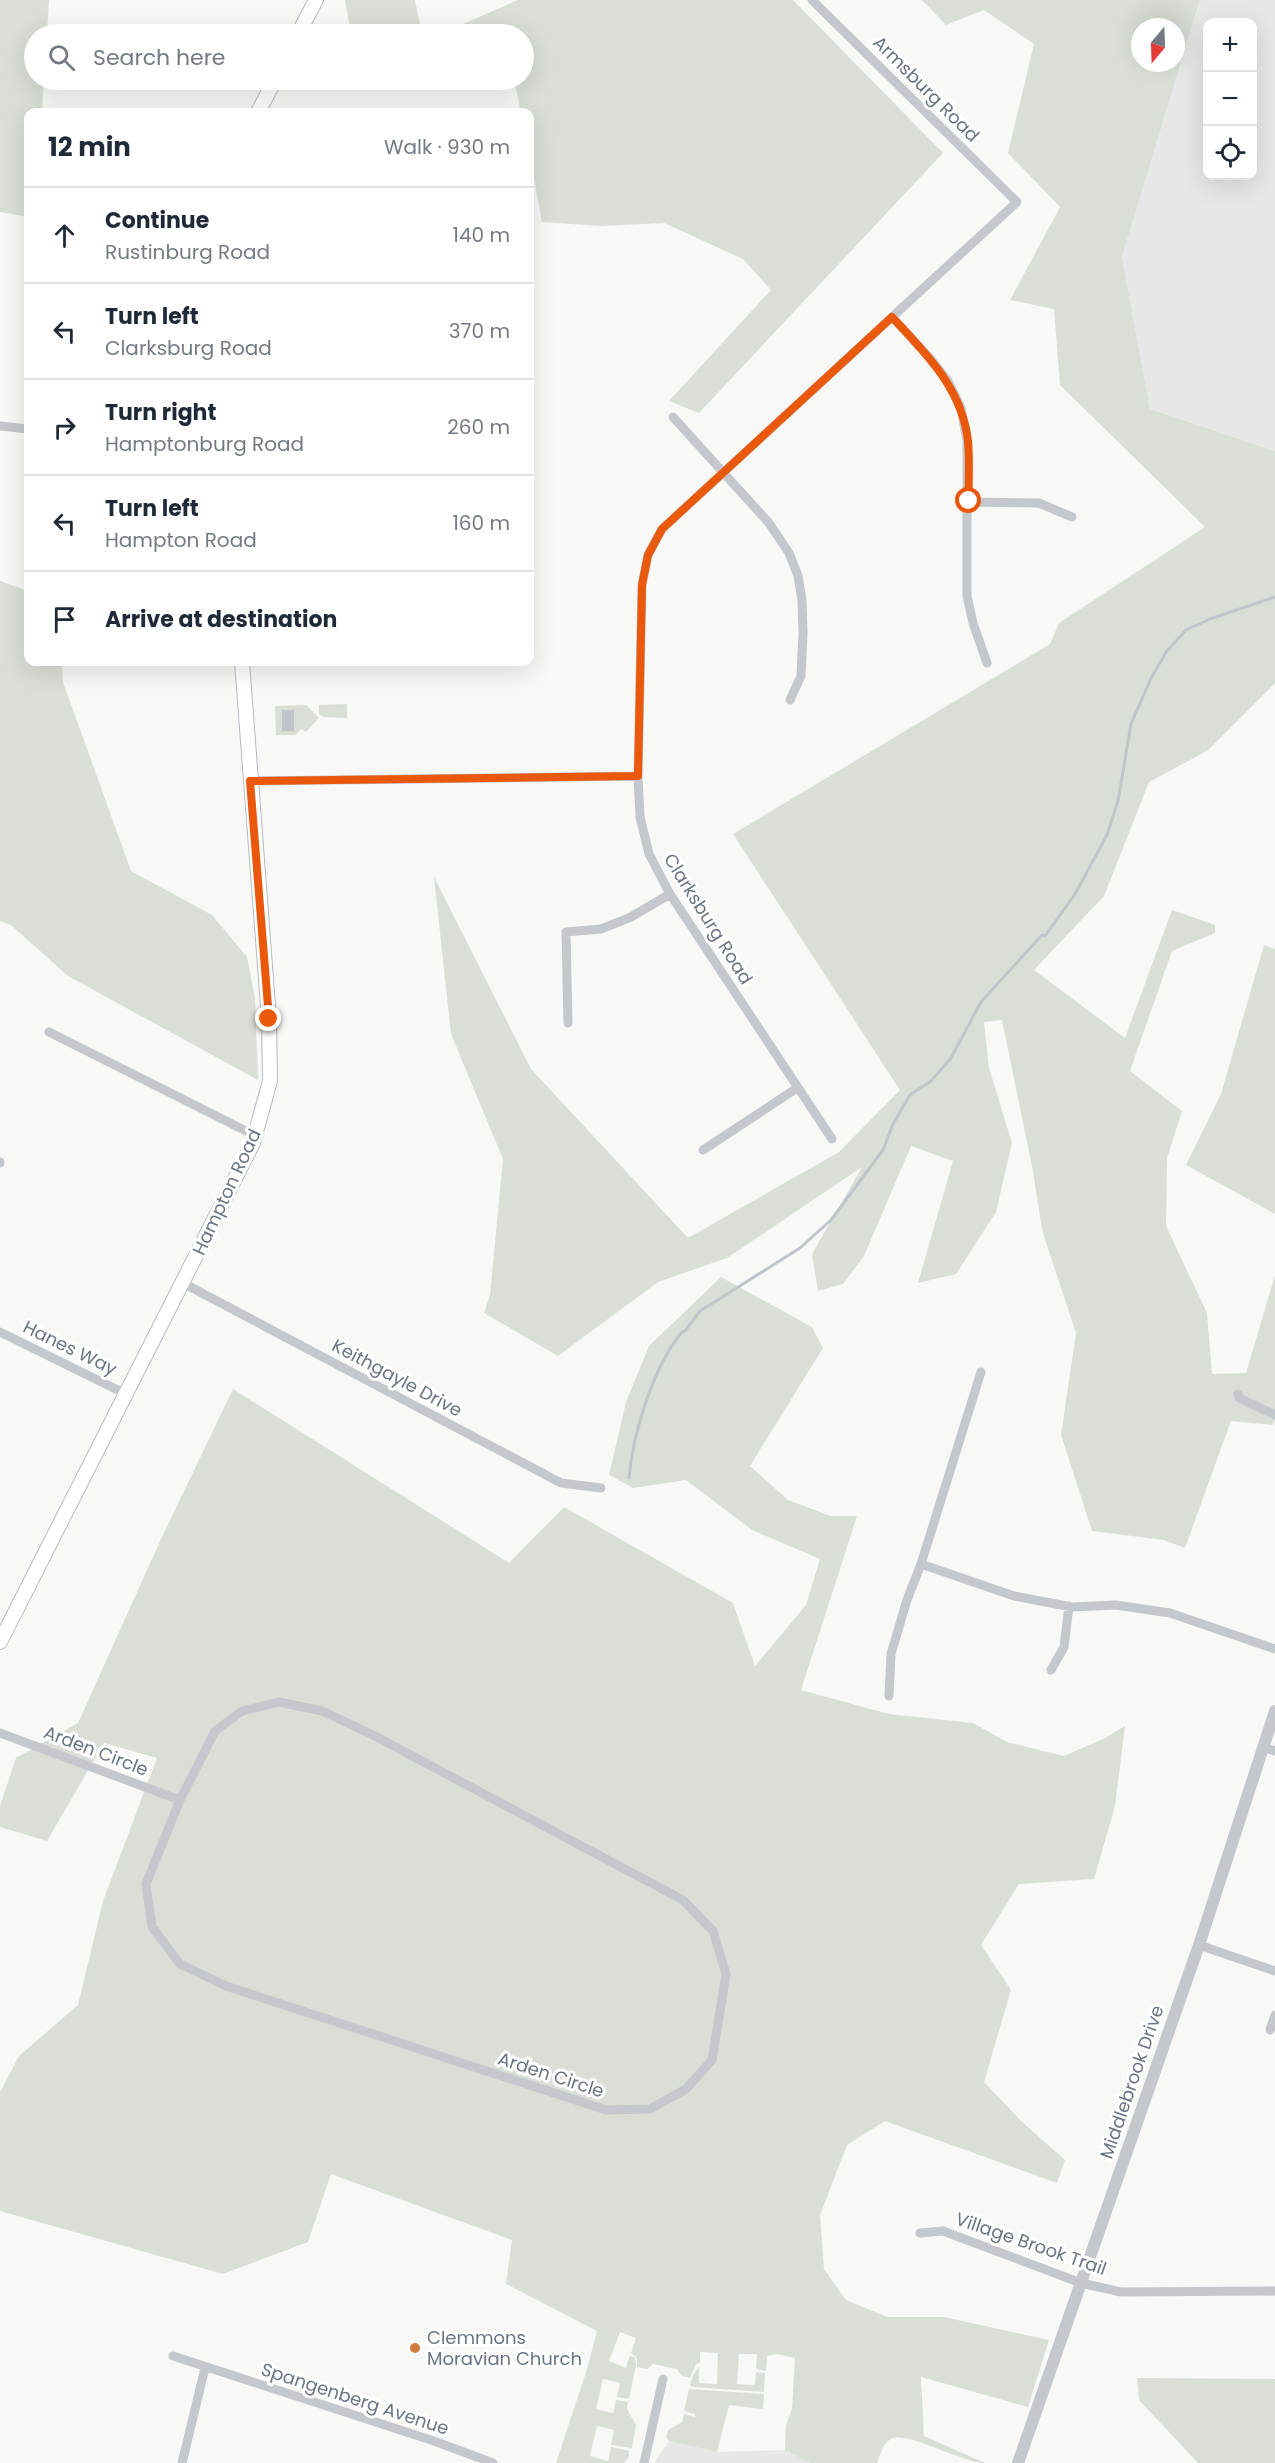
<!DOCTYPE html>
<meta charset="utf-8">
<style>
body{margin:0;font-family:Poppins,sans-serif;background:#f6f6f7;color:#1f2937}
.controls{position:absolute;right:18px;top:18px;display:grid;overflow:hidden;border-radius:12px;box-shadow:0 6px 24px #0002}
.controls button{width:54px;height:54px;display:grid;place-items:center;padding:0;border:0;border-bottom:2px solid #e0e1e3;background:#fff;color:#1f2937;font:30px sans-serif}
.compass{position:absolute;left:1131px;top:18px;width:54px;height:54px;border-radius:50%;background:#fff;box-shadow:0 6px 24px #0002;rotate:199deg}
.stop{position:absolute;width:18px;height:18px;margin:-14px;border:4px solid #ea580c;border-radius:50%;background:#fff}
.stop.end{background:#ea580c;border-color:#fff;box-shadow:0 2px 6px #0008}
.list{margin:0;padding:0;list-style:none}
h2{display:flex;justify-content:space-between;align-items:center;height:78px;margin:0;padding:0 24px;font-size:26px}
h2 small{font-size:20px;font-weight:400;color:#747a83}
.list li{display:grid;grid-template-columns:39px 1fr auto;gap:18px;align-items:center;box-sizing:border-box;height:96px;padding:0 24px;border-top:2px solid #e0e1e3}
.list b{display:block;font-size:22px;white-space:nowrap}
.list p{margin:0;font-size:20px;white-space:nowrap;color:#747a83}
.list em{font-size:20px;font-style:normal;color:#747a83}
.icon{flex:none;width:33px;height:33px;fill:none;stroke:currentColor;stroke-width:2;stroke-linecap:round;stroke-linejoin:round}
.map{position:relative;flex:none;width:1275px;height:2463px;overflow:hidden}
.search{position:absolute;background:#fff;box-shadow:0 6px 24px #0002;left:24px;top:24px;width:510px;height:66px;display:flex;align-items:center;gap:15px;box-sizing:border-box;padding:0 21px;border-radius:33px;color:#747a83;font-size:22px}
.panel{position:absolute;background:#fff;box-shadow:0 6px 24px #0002;left:24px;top:108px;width:510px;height:558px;border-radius:12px}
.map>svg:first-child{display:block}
</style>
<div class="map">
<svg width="1275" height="2463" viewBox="0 0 1275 2463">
<rect width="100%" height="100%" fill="#f8f8f6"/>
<path fill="#e6e7e6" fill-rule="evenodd" d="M1200 0H1275V451L1150 409 1122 257ZM1208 22H1252V176H1208Z
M669 2441 717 2452 785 2450 810 2463H654Z"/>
<path fill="#d9dfd7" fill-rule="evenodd" d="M0 0H49L47 34H34V80H44L42 112H28V217L0 212Z
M345 0H415L422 34H351Z
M518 0H793L943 153 699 413 669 401 771 290 743 259 664 223 600 226 542 222 530 156V112H521L514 80H524V34H440Z
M922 0H1200L1122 257 1150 409 1275 451V683L1207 751 1149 782 1104 896 1034 970 1125 1038 1172 910 1215 925V933L1172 951 1130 1071 1182 1111 1167 1158 1166 1226 1207 1313 1212 1374 1246 1373 1275 1275V1419L1273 1425 1231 1421 1185 1548 1164 1540 1092 1531 1061 1435 1076 1333 1042 1230 1033 1171 1002 1020 984 1022 989 1068 1012 1143 996 1212 956 1274 918 1283 953 1161 911 1146 864 1256 843 1284 818 1291 812 1254 862 1167 727 1258 658 1282 558 1356 484 1313 490 1295 503 1159 451 1034 434 877 531 1069 688 1238 839 1152 900 1090 733 834 1050 644 1059 623 1205 527 1060 385 1054 309 1010 300 1060 207 1008 153 1034 44 984 10 946 25ZM1140 27H1176V63H1140Z
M0 581 28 591V662H62L63 682 131 871 212 915 247 957 255 998 258 1080 68 976 11 925 0 921Z
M347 704V718L323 717 319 714V705Z
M306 705 319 718 306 732 301 729 296 735H276L275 706Z
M1264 945 1275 949V1214L1186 1165 1221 1094Z
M721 1277 812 1327 823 1348 750 1466 788 1500 831 1516H857L801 1690 889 1714 973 1723 1007 1742 1064 1756 1105 1738 1125 1726 1115 1806 1094 1879 1019 1884 981 1945 1011 1990 984 2082 1021 2121 1065 2160 1057 2183 885 2121 847 2145 820 2215 824 2269 846 2300 887 2317H944L1049 2340 1028 2407 921 2377 924 2436 985 2463C962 2463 906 2430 891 2439 882 2444 881 2454 877 2463H810L785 2450 786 2425 792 2409 795 2358 777 2354 767 2356 766 2371 756 2369 757 2354H739L737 2384 755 2385 756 2372 765 2373 764 2392 693 2387 690 2386 693 2375 699 2366V2383L717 2384 718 2353 700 2352V2363L696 2364 690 2378 682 2376 677 2369 653 2364 647 2369 637 2367V2359L631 2353 636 2338 620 2332 609 2361 626 2368 630 2355 635 2358 636 2365 629 2399 617 2397 620 2383 603 2379 596 2409 613 2413 616 2400 628 2402 627 2409 636 2425 632 2448 611 2445 614 2430 597 2426 590 2456 608 2461 611 2447 629 2451V2457L624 2463H556L587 2369 597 2331 506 2284 512 2240 331 2174 308 2242 223 2274 0 2211V2092L19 2056 78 2005 103 1901 157 1758 104 1743 47 1841 0 1827V1806L16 1758 78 1723 161 1539 233 1389 509 1563 564 1507 733 1603 755 1666 806 1605 820 1559 752 1530 686 1480 633 1488 609 1475 626 1402 649 1346Z
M1137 2378 1275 2379V2463H1198L1139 2400Z
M689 2389 764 2394 763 2409 729 2405 717 2452 669 2441 666 2437 668 2430 682 2422 684 2414 695 2417V2414L684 2411Z"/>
<path fill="#bfc5cb" d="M282 710H294V731H282Z"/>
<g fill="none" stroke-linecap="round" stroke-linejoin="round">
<path stroke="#bfc5cb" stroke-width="3" d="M629 1478C633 1433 653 1367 682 1332L685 1331 700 1311 800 1248 831 1220 883 1150 893 1124 910 1095 931 1081 951 1058 981 1002 1042 935 1045 936 1075 894 1107 835 1118 801 1131 724 1152 676 1167 651 1186 630 1210 619 1275 597"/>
<defs>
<path id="secondary" d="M298 34 316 0
M258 112 275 80
M0 1642 253 1143 270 1081 269 1019 242 662"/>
</defs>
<use href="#secondary" stroke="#b7babf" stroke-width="16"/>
<path stroke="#c4c7cb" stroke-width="9" d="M812 0 1017 202 662 529 648 555 642 585 638 776 640 817 649 854 670 894 832 1139
M892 317 929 357 948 381 961 408 967 441V596L973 623 987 663
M673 417 769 523 789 553 798 576 802 600 803 633 801 676 790 700
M0 426 28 429
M968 502 1039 503 1072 517
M250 781 638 776
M568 1023 566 932 601 929 631 917 670 894
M49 1032 256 1136
M703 1150 797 1088
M0 1163V1162
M183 1283 561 1483 601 1488
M0 1332 126 1394
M981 1372 921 1564 1014 1596 1072 1607 1116 1605 1170 1613 1275 1649
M1238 1394 1239 1398 1275 1415
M1051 1670 1064 1647 1069 1606
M889 1696 891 1654 907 1600 921 1564
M279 1702 322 1711 373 1735 683 1900 713 1931 726 1974 712 2060 686 2089 650 2109 606 2110 226 1986 180 1964 152 1927 146 1884 180 1800 215 1731 242 1711Z
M0 1733 180 1800
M1263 1747 1275 1751
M1199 1945 1275 1971
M1270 2030 1275 2015
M920 2233 943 2231 1081 2283 1121 2292 1275 2291
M173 2356 434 2441 493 2463
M182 2463 205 2368
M644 2463 663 2379"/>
<path stroke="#c4c7cb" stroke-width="12" d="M1018 2463 1199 1945 1275 1711"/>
<use href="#secondary" stroke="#fff" stroke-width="14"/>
</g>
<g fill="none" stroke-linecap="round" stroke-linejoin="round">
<path stroke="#ea580c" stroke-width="8" d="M269 1019 250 781 638 776 642 585 648 555 662 529 892 317C926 354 962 388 968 441 970 461 968 482 969 501"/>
</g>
<circle fill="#d2793c" stroke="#fff" stroke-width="2" cx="415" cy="2348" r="6"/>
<g text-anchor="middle" stroke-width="6" stroke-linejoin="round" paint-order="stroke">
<g font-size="18" fill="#6a7484" stroke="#fff">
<text transform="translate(926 89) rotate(45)" y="6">Armsburg Road</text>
<text transform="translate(708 919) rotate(58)" y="6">Clarksburg Road</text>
<text transform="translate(227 1192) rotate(-65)" y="6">Hampton Road</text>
<text transform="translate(70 1348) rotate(26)" y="6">Hanes Way</text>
<text transform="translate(397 1378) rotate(28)" y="6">Keithgayle Drive</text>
<text transform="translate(96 1751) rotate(21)" y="6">Arden Circle</text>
<text transform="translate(551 2075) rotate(18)" y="6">Arden Circle</text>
<text transform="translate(1132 2082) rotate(-71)" y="6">Middlebrook Drive</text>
<text transform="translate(1031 2244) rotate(19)" y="6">Village Brook Trail</text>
<text transform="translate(355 2399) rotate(18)" y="6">Spangenberg Avenue</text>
</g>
<g font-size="18" fill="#6a7484" stroke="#fff" text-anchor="start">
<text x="427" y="2344">Clemmons<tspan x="427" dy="21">Moravian Church</tspan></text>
</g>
</g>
</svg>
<div class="controls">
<button>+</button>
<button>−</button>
<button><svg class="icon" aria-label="locate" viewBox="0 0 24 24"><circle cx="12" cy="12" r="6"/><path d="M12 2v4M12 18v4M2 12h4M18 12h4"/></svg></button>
</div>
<svg class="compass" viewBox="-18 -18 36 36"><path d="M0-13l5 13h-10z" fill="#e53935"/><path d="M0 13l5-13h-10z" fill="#747a83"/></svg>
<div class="stop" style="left:969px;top:501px"></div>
<div class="stop end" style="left:269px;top:1019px"></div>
<div class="search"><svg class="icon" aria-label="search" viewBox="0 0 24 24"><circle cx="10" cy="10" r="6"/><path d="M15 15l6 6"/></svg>Search here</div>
<section class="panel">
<h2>12 min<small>Walk · 930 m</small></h2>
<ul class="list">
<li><svg class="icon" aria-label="ahead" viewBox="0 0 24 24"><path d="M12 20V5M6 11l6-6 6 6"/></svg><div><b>Continue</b><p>Rustinburg Road</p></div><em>140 m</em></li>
<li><svg class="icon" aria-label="left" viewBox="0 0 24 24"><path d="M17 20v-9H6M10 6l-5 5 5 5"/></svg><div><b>Turn left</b><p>Clarksburg Road</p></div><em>370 m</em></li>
<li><svg class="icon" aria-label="right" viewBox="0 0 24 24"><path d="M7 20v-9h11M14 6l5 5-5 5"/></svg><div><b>Turn right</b><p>Hamptonburg Road</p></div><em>260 m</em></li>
<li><svg class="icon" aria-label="left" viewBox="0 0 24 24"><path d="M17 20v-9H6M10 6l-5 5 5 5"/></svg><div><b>Turn left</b><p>Hampton Road</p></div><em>160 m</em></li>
<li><svg class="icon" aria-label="arrive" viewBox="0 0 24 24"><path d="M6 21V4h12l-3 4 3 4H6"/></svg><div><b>Arrive at destination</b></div></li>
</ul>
</section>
</div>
